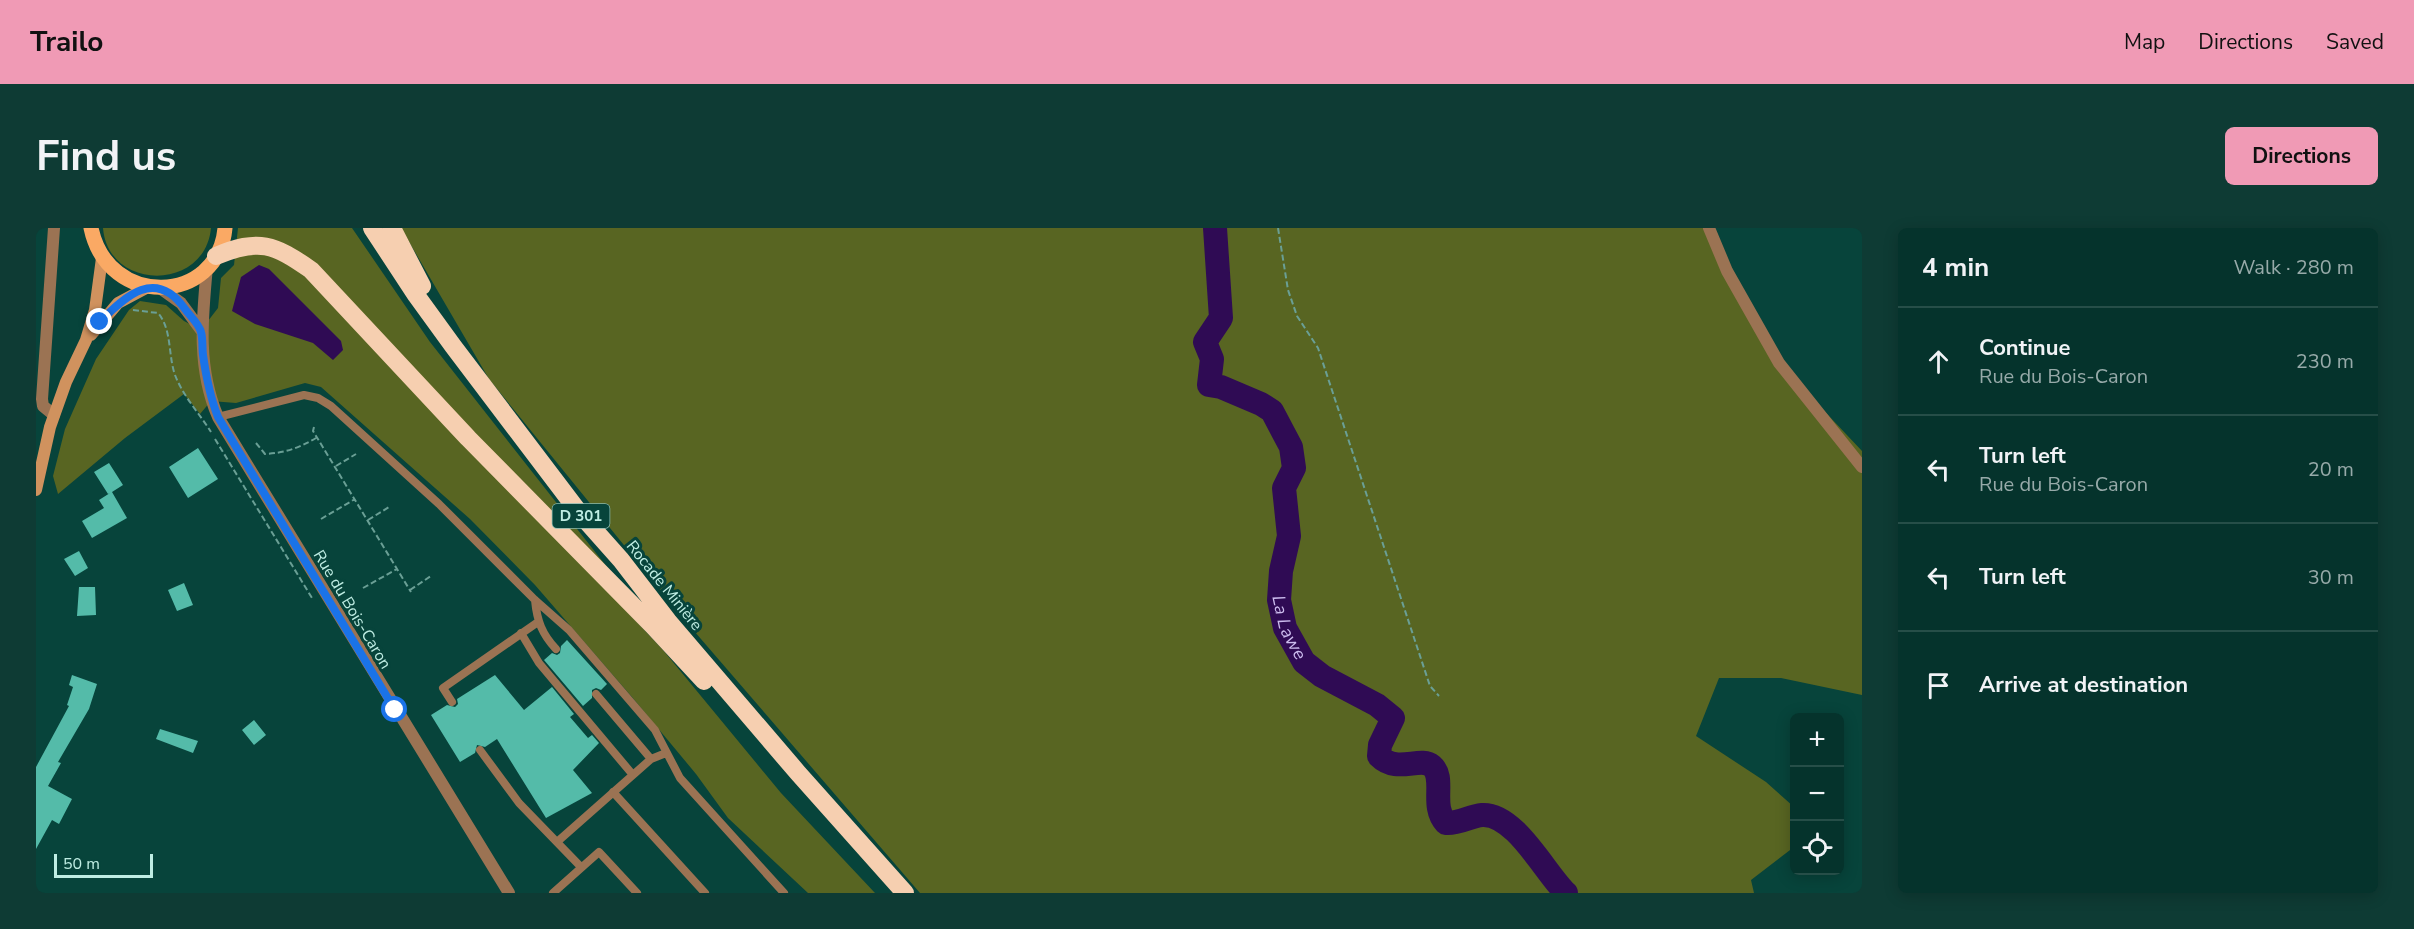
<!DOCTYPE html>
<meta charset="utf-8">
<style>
body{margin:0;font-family:"Nunito Sans",sans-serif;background:#0e3b34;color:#f1f3f6}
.controls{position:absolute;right:18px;bottom:18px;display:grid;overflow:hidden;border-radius:9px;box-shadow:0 3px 15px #0003}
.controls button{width:54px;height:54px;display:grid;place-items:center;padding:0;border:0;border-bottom:2px solid #264e48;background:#05332c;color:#f1f3f6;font:30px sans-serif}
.scale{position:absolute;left:18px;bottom:15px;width:99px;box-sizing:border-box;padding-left:6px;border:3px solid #bfede3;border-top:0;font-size:16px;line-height:21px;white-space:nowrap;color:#bfede3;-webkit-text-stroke:4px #07443b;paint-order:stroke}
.stop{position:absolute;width:18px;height:18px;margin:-14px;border:4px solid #1a73e8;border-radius:50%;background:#fff}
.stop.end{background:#1a73e8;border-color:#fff;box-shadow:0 2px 6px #0008}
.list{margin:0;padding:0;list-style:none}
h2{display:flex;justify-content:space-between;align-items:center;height:78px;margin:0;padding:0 24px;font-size:26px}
h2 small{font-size:20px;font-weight:400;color:#97aaa9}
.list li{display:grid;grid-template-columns:39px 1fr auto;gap:18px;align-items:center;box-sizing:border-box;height:108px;padding:0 24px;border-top:2px solid #264e48}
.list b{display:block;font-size:22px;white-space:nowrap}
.list p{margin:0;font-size:20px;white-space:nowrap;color:#97aaa9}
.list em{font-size:20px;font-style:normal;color:#97aaa9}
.icon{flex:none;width:33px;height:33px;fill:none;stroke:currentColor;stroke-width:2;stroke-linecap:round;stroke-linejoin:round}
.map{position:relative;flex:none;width:1826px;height:665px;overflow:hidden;border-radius:9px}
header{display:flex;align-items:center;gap:36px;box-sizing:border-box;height:84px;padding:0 30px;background:#f09ab5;color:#111}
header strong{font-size:28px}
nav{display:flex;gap:33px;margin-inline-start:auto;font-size:21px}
.intro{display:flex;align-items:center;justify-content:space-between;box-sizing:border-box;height:144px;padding:0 36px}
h1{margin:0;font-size:42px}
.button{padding:15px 27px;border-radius:9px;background:#f09ab5;color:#111;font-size:21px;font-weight:700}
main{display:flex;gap:36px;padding:0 36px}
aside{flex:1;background:#05332c;border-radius:9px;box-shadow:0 3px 15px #0003}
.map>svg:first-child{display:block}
</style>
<header>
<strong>Trailo</strong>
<nav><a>Map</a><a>Directions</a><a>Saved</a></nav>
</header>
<div class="intro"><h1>Find us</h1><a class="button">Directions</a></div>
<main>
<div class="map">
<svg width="1826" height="665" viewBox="0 0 1826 665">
<rect width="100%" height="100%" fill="#07443b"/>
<path fill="#586522" d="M67 0H175C169 64 72 63 67 0Z
M202 0H316L394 114 582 353 573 364 627 422 745 565 839 665H772L692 590 660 546 596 469 499 357 434 291 285 159 269 155 200 175 175 173 164 186 148 166 89 210 22 266 17 248 29 201 60 131 93 82 104 73 130 77 148 93 165 102 182 80 185 50 198 37Z
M365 0H1673L1743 135 1826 223V467L1745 450H1683L1660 508 1730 554 1758 579V619L1715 652 1718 665H884L652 396 453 151Z"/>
<path fill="#2f0b54" d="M223 37 233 41 305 113 307 122 297 132 277 115 219 96 196 83 205 49Z"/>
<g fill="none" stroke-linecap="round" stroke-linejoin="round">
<path stroke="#2f0b54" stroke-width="24" id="s1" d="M1179 0 1185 90 1169 114 1176 131 1173 157 1185 159 1225 176 1236 183 1255 219 1258 240 1248 260 1253 308 1245 343 1243 372 1249 400 1268 434 1286 448 1341 477 1357 490 1344 517 1343 528C1361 546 1384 528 1396 538 1410 550 1394 578 1410 595 1423 596 1434 588 1446 587 1479 585 1509 645 1530 665"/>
</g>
<path fill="#54bba9" d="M162 220 182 251 152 270 133 239Z
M73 235 87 257 76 264 91 290 56 310 46 293 68 280 63 272 74 265 72 266 58 244Z
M43 323 52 340 39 348 28 331Z
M148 355 157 377 141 383 132 362Z
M43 359H59L60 387 41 388Z
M531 412 571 456 565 462 560 460 556 462V470L547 478 508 432 516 425 521 427 524 425 525 418Z
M36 447 61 456 53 481 22 534 25 535 12 558 36 571 23 596 16 592 0 621V539L33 478 31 477 37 459 33 457Z
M459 447 488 482 516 459 538 486 534 489 552 510 556 507 563 515 537 542 556 565 510 590 461 511 449 519 441 517 439 525 424 534 395 487 411 477 419 479 422 476 421 471Z
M218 492 230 507 218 517 206 502Z
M124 501 162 513 157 525 120 511Z"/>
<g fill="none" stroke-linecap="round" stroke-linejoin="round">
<path stroke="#6a9f95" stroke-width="2" stroke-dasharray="6 3" stroke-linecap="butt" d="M1242 0 1252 62 1261 88 1282 120 1394 458 1403 468
M97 82 122 85C136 101 132 127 139 147 147 168 163 185 175 204
M278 199 277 203 375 364
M179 211 276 370
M220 215 229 226C249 225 263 220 280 210
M300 238 320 226
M285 291 319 271
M332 292 353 279
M327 360 361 341
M374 362 395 348"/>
<path stroke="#9b7353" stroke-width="8" d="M182 189 268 167 282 170 295 178 403 276 499 372 533 402 619 502 644 550 748 665
M499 372C501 393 506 406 520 421
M485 405 503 435 597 547
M560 466 615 531
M416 474 407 460 502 394
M444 522 483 575 545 639
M577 564 669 665
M521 614 615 531 630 525
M517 665 563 624 601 665"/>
<path stroke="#9b7353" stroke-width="12" d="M18 0 6 171 7 178 18 187
M1673 0 1691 43 1743 135 1826 239
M171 39C166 91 161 140 182 189L473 665
M124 60 145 75 165 102"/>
<path stroke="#d0925e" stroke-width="12" d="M55 107 82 75 112 59
M0 262 14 199 30 154 50 112 59 82 66 30"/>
<path stroke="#faa964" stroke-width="15" d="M55 0C72 81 182 77 189 0"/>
<path stroke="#f6cfb0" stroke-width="18" d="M336 0 380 67 417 118 545 287 585 332 632 393 762 545 869 665
M356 0 386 58
M180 28C223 10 238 16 275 42L432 210 616 397 668 453"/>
</g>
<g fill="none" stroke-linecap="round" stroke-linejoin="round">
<path stroke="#1a73e8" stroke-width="8" d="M64 94C90 67 120 40 149 81 154 88 163 96 165 104 167 111 166 120 167 127 170 148 174 169 182 189L359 482"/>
</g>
<g text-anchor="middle" stroke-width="6" stroke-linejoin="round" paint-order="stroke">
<rect fill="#07443b" stroke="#88bab1" stroke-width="1.5" x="516.5" y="276" width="57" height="24" rx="4.5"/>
<g font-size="15" font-weight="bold" fill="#bfede3">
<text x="545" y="293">D 301</text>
</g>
<g font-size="16" fill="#bfede3" stroke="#07443b">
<text transform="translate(629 357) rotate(51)" y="6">Rocade Minière</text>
<text transform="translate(317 381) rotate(59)" y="6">Rue du Bois-Caron</text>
</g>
<g font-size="18" font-style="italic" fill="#ccbcee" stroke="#07443b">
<text dy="6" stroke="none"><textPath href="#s1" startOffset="459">La Lawe</textPath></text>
</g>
</g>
</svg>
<div class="controls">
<button>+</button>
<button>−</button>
<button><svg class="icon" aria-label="locate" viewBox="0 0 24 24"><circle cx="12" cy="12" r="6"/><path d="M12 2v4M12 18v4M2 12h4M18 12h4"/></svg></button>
</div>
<div class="scale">50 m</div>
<div class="stop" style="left:359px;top:482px"></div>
<div class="stop end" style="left:64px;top:94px"></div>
</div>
<aside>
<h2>4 min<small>Walk · 280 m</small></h2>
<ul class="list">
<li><svg class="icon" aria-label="ahead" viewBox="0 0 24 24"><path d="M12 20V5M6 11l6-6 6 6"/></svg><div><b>Continue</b><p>Rue du Bois-Caron</p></div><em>230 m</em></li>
<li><svg class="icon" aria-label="left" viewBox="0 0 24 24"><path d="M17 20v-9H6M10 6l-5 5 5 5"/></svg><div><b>Turn left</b><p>Rue du Bois-Caron</p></div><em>20 m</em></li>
<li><svg class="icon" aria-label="left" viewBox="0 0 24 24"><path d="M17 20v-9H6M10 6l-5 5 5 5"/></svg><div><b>Turn left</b></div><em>30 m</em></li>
<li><svg class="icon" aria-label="arrive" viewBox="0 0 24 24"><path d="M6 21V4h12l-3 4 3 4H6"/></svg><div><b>Arrive at destination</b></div></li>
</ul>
</aside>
</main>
